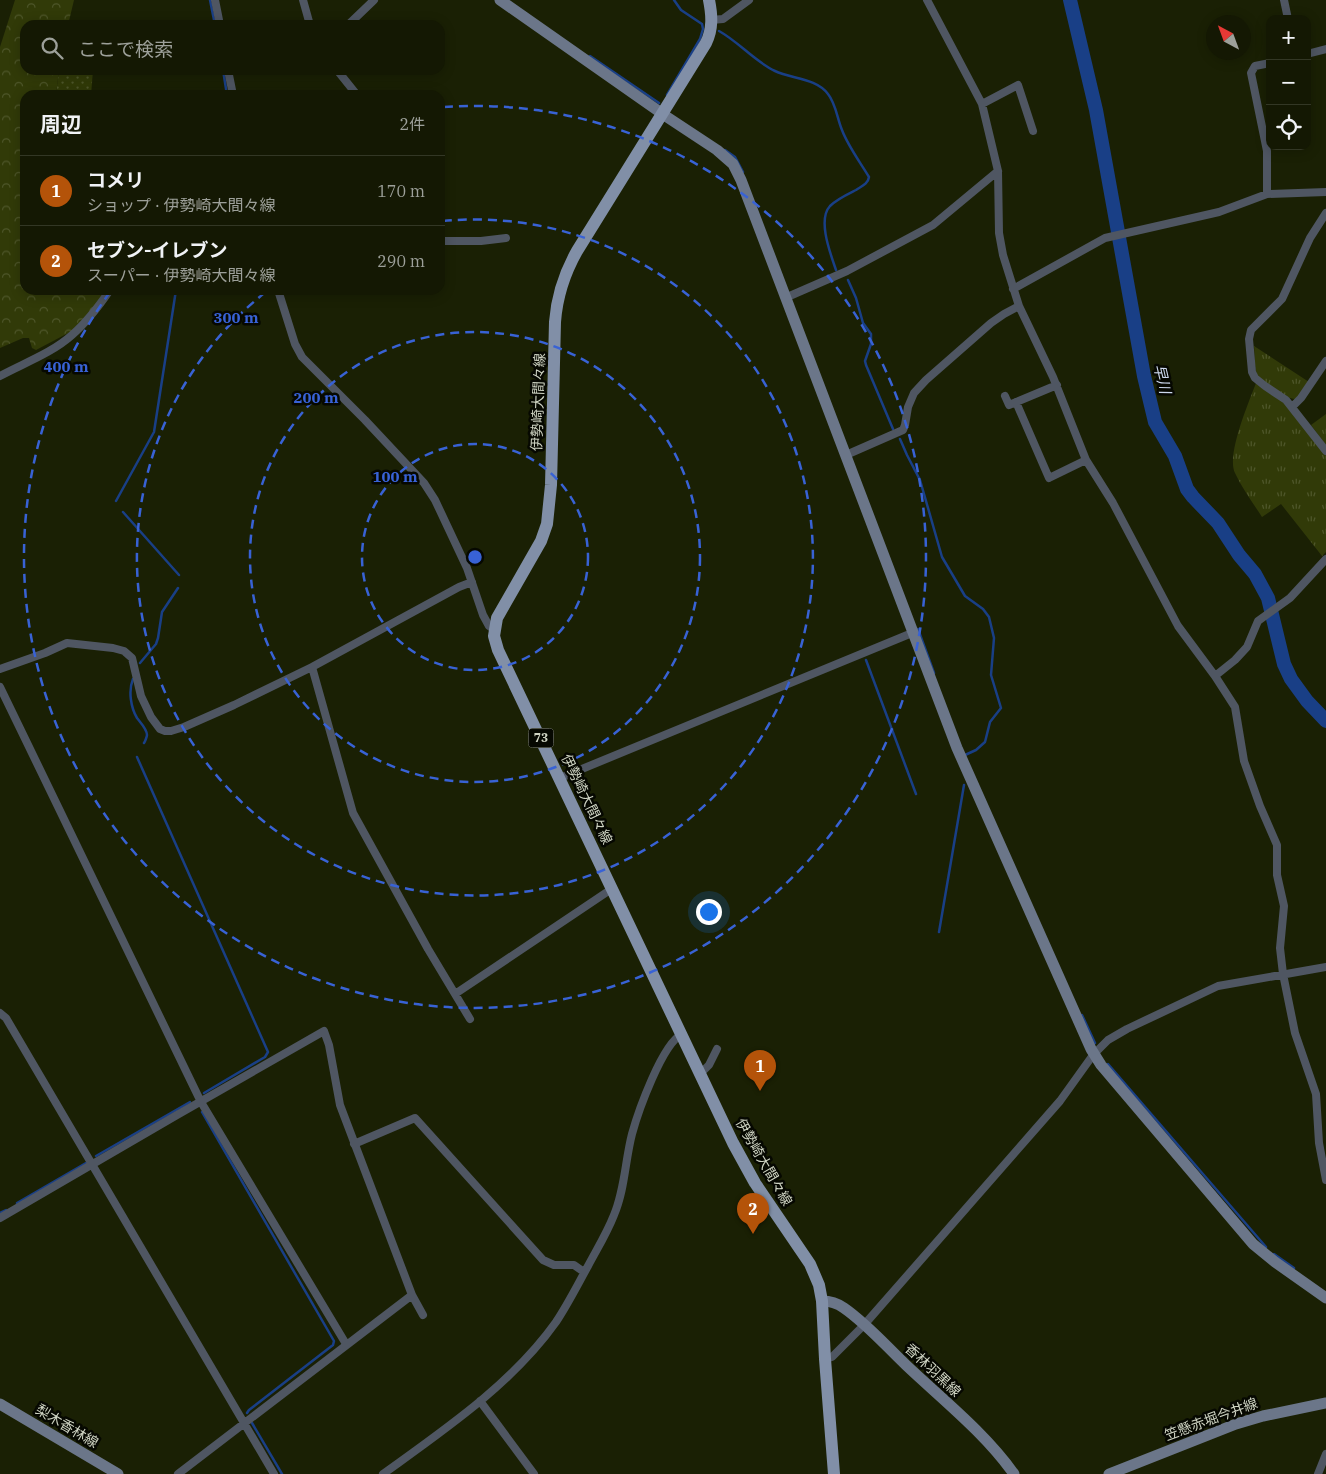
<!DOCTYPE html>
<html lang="ja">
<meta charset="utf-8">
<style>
body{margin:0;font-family:"IBM Plex Serif","Noto Sans JP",serif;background:#1d210d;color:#f1f3f6}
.controls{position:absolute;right:15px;top:15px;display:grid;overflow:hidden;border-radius:10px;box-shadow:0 2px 12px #0003}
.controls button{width:45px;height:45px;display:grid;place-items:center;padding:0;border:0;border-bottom:1px solid #333725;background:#141803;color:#f1f3f6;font:25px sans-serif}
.compass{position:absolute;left:1206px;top:15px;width:45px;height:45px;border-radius:50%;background:#141803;box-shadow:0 2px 12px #0003;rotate:319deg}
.you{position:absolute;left:708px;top:911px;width:18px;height:18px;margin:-12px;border:4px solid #fff;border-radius:50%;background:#1a73e8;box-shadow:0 0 0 8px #1a73e833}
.badge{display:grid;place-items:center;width:32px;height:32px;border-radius:50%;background:#b45309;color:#fff;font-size:16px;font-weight:700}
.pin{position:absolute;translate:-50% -41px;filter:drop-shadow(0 1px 2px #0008)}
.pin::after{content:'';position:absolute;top:26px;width:18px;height:15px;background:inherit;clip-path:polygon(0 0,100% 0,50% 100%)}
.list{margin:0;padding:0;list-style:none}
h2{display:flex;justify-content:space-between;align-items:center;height:65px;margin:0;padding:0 20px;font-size:21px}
h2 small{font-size:16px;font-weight:400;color:#9da09a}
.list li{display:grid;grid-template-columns:32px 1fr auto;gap:15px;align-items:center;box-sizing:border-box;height:70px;padding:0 20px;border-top:1px solid #333725}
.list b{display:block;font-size:19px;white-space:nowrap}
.list p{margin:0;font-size:16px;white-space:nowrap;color:#9da09a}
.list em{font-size:16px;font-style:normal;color:#9da09a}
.icon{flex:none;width:28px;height:28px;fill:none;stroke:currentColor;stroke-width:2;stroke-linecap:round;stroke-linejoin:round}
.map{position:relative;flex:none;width:1326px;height:1474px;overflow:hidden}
.search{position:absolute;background:#141803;box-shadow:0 2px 12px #0003;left:20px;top:20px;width:425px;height:55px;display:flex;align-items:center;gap:12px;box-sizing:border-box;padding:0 18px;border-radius:15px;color:#9da09a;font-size:19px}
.panel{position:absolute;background:#141803;box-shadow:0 2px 12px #0003;left:20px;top:90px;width:425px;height:205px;border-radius:15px}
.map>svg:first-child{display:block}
</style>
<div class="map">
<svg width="1326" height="1474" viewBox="0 0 1326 1474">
<defs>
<pattern id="grass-dots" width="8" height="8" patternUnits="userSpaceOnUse" patternTransform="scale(1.25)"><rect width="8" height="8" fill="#313a08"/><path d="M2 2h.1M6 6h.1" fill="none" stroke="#4e562a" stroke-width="1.8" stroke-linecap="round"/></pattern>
<pattern id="forest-crowns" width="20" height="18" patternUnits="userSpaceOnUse" patternTransform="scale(1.25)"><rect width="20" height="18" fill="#313a08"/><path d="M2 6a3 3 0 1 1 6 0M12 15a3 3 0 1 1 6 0" fill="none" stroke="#4e562a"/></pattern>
<pattern id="park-tufts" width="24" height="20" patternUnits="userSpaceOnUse" patternTransform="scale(1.25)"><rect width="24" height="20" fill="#313a08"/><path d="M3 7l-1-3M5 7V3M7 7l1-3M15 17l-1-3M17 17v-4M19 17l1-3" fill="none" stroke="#4e562a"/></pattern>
</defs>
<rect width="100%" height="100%" fill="#1a2004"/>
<path fill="url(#grass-dots)" d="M59 70H93L91 95H56Z"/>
<path fill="url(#forest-crowns)" d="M15 0H74L68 25H25V70H59L56 95H25V290H108L87 317 72 331 36 350 32 348 29 338H23L0 348V47Z"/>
<path fill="url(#park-tufts)" d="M1254 346 1309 382 1297 399C1286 400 1262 384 1257 374 1254 366 1255 354 1254 346Z
M1256 383 1286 404 1326 456V552L1322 556 1281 504 1262 517C1253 503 1242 488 1235 473 1226 455 1249 402 1256 383Z
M1326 414V445L1311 425Z"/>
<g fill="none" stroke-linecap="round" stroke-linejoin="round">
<path stroke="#193f86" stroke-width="2.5" d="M210 0 215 25
M719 31C739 42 754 61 775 71 792 79 816 78 828 94 836 104 837 118 842 130 848 146 860 162 869 177 868 184 862 186 856 190 848 194 837 199 830 206 817 220 831 255 836 270
M590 56 659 103
M223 70 227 95
M667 95 700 39 703 29 702 24 681 10 674 0
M725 150 735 157 743 172
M848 280 856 298 863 323 871 334V344L865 361 866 365 893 429
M900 439 907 455 920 480 942 557 965 596 983 609 989 617 994 638 991 675 1001 708 990 722 985 742 976 750 965 755
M116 501 154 432 176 290
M123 512 179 575
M918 629 934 673
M866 660 916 794
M140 663 156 644 158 638 162 612 178 588
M133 679C128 691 131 708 137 718 140 722 147 729 147 735 147 736 145 742 144 743
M137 757 268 1052 265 1057 204 1093
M939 932 964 785
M1082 1015 1095 1043
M1108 1064 1266 1247
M202 1112 334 1341 333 1345 249 1410 247 1413
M96 1156 190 1102
M17 1203 86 1163
M0 1213 6 1210
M1274 1254 1294 1268
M252 1423 282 1474"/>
<path stroke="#193f86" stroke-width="14" d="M1070 0 1096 110 1144 376 1155 422 1175 456 1187 489 1193 497 1218 523 1239 555 1255 574 1268 598 1284 664 1291 679 1307 701 1326 721"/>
<path stroke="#4f5662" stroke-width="8" d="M215 0 220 25
M303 0 310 25
M927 0 982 104 998 171 999 233 1003 255 1019 306 1053 377 1086 460 1113 503 1178 626 1215 676 1235 707 1244 761 1260 806 1277 845V875L1284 906 1280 948 1283 974 1295 1033 1316 1094 1319 1143 1326 1180
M1284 0 1288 19
M711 20 723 19 749 0
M348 25 374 0
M1307 54 1326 49
M228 70 233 95
M337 70 357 95
M982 104 1018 85 1033 131
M1267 194V151L1251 73 1255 66 1270 63
M1326 213 1310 238 1282 299 1251 330 1249 339 1252 372 1255 378 1265 386 1286 400 1326 451
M440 241H481L506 238
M1013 289 1105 238 1219 212 1267 194 1326 192
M278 290 295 344 302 357 365 420 424 483 435 500 467 568 483 615 489 626 495 630
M785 298 847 271 933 225 998 171
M0 376C24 363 52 353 72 335 87 322 99 306 110 290
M1005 396 1009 405 1057 385
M1016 402 1049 478 1086 460
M1292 407 1301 398 1326 361
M846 455 903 430 905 425 908 407 914 393 926 380 991 323 1004 314 1019 306
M312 667 353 813 428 949 470 1019
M0 669 45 653 67 643 113 648 124 651 132 658 141 696 151 717 160 729 165 731H171L184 727 234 705 312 667 459 587 472 582
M1215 676 1235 660 1247 647 1258 621 1290 598 1326 559
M0 687 201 1102 346 1344
M560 778 912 633
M455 994 613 888
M0 1013 6 1018 274 1474
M701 1073 709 1065 717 1049
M354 1144 415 1118 543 1260 554 1265H574L584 1272
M0 1218 177 1115 324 1031 329 1045 340 1105 412 1295 423 1315
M825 1359 832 1357 864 1325 1060 1101 1093 1055 1108 1040 1127 1029 1218 986 1326 967
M480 1401 534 1474
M178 1474 412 1295
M383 1474C444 1430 512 1384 556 1322 568 1304 578 1284 588 1266 597 1249 607 1233 614 1215 625 1189 625 1161 632 1134 638 1112 662 1044 682 1034
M1318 1474 1326 1454"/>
<path stroke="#6b7689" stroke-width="11" d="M500 0 667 117 717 150 733 164 741 180 957 748 1091 1049 1101 1065 1253 1244 1275 1262 1326 1298
M822 1301C831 1301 837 1303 844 1308 867 1324 886 1346 906 1365 943 1400 985 1433 1014 1474
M0 1404 118 1474
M1109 1474 1236 1424 1263 1416 1326 1403"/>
<path stroke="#818fa7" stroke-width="12" d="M709 0C712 15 713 29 706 43L577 251C564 274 557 295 555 322L551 485 547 524 541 541 497 618 494 636 498 650 733 1143 755 1183 810 1264 819 1285 822 1301 825 1359 834 1474"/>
</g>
<g fill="none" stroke="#3862d5" stroke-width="2.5" stroke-dasharray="9 6">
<circle cx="475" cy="557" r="113"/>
<circle cx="475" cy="557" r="225"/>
<path d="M443 221A338 338 0 1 1 267 291"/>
<path d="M444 107A451 451 0 1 1 110 292"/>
</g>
<g text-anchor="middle" stroke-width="5" stroke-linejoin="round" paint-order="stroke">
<rect fill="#060801" stroke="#939789" stroke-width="1" x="528.5" y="728.5" width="25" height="19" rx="4"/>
<g font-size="12" font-weight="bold" fill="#cfd4c3">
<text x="541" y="742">73</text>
</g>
<g font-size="14" fill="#cfd4c3" stroke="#060801">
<text transform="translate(538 402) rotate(-88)" y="5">伊勢崎大間々線</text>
<text transform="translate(587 799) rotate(64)" y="5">伊勢崎大間々線</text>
<text transform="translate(764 1162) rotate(60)" y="5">伊勢崎大間々線</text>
<text transform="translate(933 1370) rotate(43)" y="5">香林羽黒線</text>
<text transform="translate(1211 1419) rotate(-20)" y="5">笠懸赤堀今井線</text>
<text transform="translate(67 1426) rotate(31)" y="5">梨木香林線</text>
</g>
<g font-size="15" font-style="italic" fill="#ccd8ed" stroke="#060801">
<text transform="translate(1162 379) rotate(77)" y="5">早川</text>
</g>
</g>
<circle cx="475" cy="557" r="8" fill="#3862d5" stroke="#060801" stroke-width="2.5"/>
<g font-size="15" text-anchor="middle" font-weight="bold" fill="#3862d5" stroke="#060801" stroke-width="5" stroke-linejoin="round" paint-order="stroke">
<text x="236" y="323">300 m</text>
<text x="66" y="372">400 m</text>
<text x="316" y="403">200 m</text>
<text x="395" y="482">100 m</text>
</g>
</svg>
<div class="controls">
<button>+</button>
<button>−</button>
<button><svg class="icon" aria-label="locate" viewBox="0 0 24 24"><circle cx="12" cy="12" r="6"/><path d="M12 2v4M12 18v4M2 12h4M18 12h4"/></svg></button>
</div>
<svg class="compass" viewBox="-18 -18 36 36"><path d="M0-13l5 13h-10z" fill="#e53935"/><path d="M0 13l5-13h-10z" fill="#9da09a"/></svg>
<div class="you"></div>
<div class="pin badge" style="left:760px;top:1091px">1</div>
<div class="pin badge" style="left:753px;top:1234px">2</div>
<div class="search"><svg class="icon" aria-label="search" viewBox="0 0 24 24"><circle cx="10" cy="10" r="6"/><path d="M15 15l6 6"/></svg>ここで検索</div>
<section class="panel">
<h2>周辺<small>2件</small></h2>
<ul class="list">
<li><span class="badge">1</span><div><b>コメリ</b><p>ショップ · 伊勢崎大間々線</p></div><em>170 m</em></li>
<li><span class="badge">2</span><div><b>セブン-イレブン</b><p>スーパー · 伊勢崎大間々線</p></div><em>290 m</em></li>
</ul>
</section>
</div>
